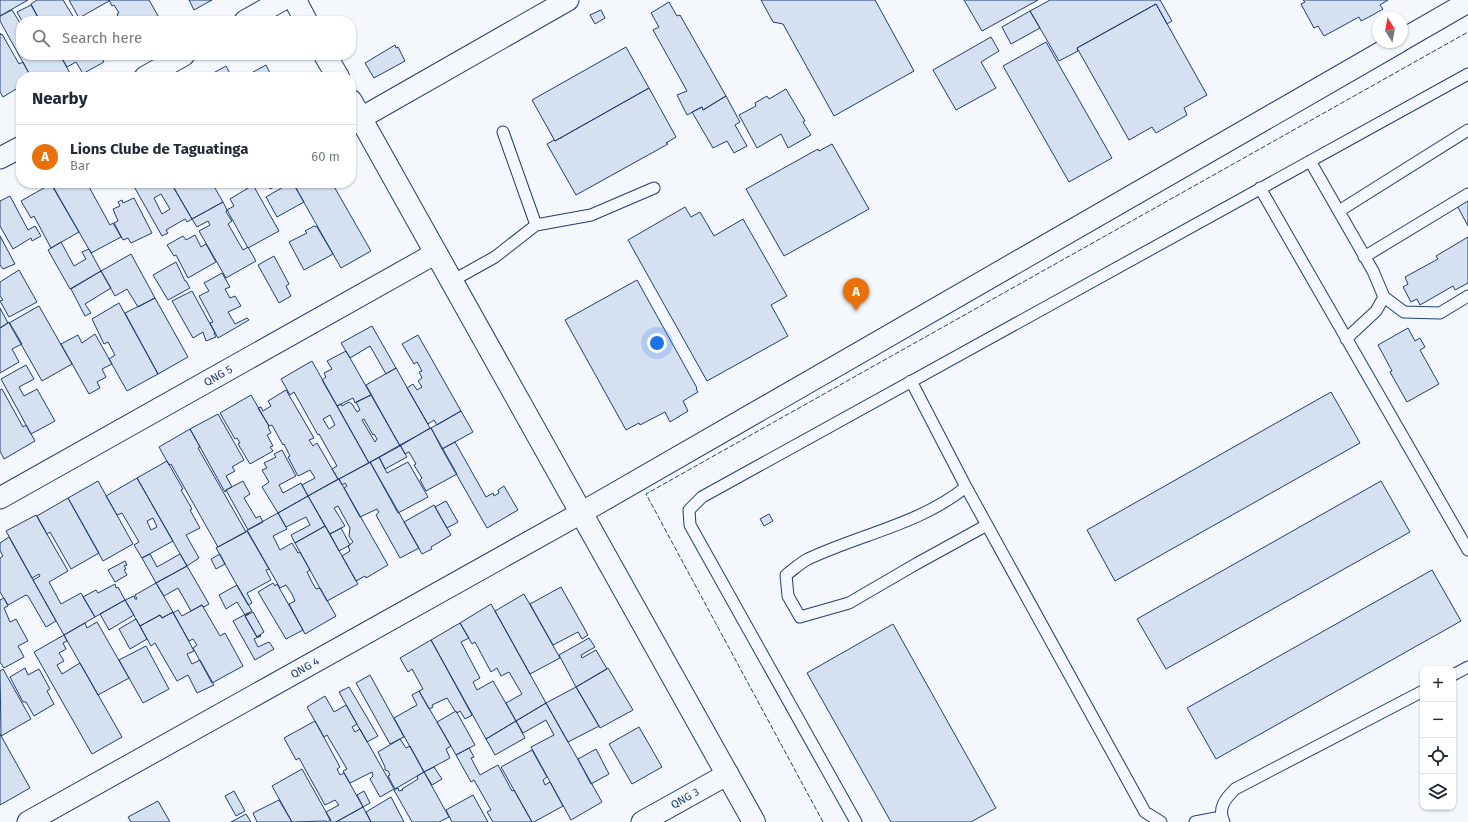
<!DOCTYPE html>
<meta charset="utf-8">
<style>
body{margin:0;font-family:"Fira Sans",sans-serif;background:#f2f2f3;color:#1f2937}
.controls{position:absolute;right:12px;bottom:12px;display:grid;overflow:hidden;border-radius:8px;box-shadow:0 1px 3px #0004}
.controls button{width:36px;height:36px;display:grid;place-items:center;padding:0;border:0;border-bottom:1px solid #e0e1e3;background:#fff;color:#1f2937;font:20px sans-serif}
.compass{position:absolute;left:1372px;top:12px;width:36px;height:36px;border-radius:50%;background:#fff;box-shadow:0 1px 3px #0004;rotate:349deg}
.you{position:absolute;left:657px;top:343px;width:14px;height:14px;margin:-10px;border:3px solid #fff;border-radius:50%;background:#1a73e8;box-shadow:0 0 0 6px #1a73e833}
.badge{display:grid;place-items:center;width:26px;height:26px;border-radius:50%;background:#db2777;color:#fff;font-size:13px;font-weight:700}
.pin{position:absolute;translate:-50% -33px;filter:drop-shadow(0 1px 2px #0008)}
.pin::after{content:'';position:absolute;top:21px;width:14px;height:12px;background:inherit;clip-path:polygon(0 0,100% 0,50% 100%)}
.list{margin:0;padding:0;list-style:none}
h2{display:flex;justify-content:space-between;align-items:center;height:52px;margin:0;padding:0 16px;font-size:17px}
h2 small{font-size:13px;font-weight:400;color:#747a83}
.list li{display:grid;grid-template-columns:26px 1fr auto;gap:12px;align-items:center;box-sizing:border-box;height:64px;padding:0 16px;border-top:1px solid #e0e1e3}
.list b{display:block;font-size:15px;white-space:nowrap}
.list p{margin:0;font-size:13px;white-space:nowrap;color:#747a83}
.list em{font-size:13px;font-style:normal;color:#747a83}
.icon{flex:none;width:22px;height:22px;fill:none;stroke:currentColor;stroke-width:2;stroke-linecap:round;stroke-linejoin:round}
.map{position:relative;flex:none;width:1468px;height:822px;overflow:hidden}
.search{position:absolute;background:#fff;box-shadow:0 1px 3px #0004;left:16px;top:16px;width:340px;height:44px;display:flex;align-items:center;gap:10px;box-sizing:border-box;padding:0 14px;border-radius:16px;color:#747a83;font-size:15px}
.panel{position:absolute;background:#fff;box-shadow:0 1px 3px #0004;left:16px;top:72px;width:340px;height:116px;border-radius:16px}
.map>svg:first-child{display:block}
</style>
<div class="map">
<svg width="1468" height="822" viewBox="0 0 1468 822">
<rect width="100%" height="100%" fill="#f4f7fb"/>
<path fill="#d5e0f0" stroke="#1d3f73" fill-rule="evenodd" d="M0 0H28L0 16Z
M37 0H63L76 21H40L31 4Z
M69 0H109V1L79 18Z
M109 0H149L161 21H120L117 14 119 13 114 5 112 6Z
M189 0H212L194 10Z
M761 0H875L914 71 834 116 783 24 773 22Z
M964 0H1038L982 31Z
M1050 0H1160L1172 21 1167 24 1156 4 1077 48 1078 51 1059 61 1030 11Z
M1303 0H1388L1380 5 1383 9 1369 17 1361 21 1359 17 1324 36 1318 26 1314 28 1301 4 1305 2Z
M669 2 677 16 680 15 726 96 703 110 702 107 687 115 677 95 687 91 653 30 659 27 651 13Z
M1156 4 1207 95 1184 108 1187 115 1156 133 1152 127 1129 140 1077 48Z
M31 5 40 21H22L17 12Z
M12 10 20 23 21 22V55H60L72 77H31L0 21V16Z
M601 10 605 18 595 24 590 15Z
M1030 11 1040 28 1011 44 1002 27Z
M0 33 1 35 2 34 19 64 23 62 31 77H21V86L3 97 0 92Z
M991 37 999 51 981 62 996 88 956 110 933 70Z
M1046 42 1112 158 1069 182 1003 66Z
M395 45 396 48 398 47 405 61 374 78 365 63Z
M626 47 649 88 555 141 532 100Z
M60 55H100L104 62 77 77H73L82 72 76 62 67 67Z
M266 65 272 77H244Z
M226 66 232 77H206Z
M649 88 676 137 666 143 668 144 576 195 547 144 554 140 555 141Z
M786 89 805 121 803 122 811 135 788 148 781 134 757 148 739 115 756 106 755 103 767 96 769 99Z
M726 96 740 122 735 125 747 146 734 153 727 141 713 148 692 112 702 107 703 110Z
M832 144 869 209 784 256 746 189 818 149 819 151Z
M51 183H91L88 185 110 225 113 223 121 237 91 253Z
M132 183H171L192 219 187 222 185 219 166 230 168 233 162 236ZM161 194 170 209 162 214 154 198Z
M171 183H212L223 202 192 219Z
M267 183H290L282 187 280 184 270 189Z
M290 183H293L304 202 277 217 266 197Z
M293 183H332L371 251 341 268Z
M51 184 79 232 51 248 34 216 31 218 21 201Z
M253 185 279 231 248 248 227 210 234 206 230 199Z
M1468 192V226L1454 200Z
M10 196 28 230 35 226 41 236 32 241 31 238 13 249 0 226V201Z
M134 198 152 233 131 243 128 238 123 240 114 223 118 221 113 209 120 206 118 202 122 200 123 203Z
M223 202 227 210 226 212 232 221 228 224 243 250 248 247 256 261 226 278 199 231 210 225 208 221 197 227 192 219Z
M685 207 691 217 700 212 714 236 743 219 787 296 771 305 788 336 707 381 628 240Z
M314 226 317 227 333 254 304 270 289 242 307 233 305 231Z
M195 235 201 247 206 244 216 262 188 278 176 255 174 256 167 245 183 236 186 240Z
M0 236 15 264 3 269 0 265Z
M1468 237V283L1455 290 1453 286 1420 305 1417 299 1411 302 1403 287 1408 284 1405 277 1438 259 1436 256Z
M61 242 74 266 86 259 82 252 89 249 101 271 70 289 48 250Z
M131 254 155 298 138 307 127 289 115 296 101 271Z
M274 256 289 284 286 286 291 296 279 303 258 265Z
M176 262 185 281H186L190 288 168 300 153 275Z
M19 270 37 302 9 317 0 301 3 300 0 296V282Z
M101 271 111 288 85 304 91 313 85 316 71 289Z
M222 273 230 287 225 289 230 298 235 296 241 306 228 312 235 324 247 318 249 320 218 338 210 323 213 322 199 296 209 291 204 283Z
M637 280 697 388 696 389 698 392 683 401 688 411 670 422 665 412 640 425 639 423 626 430 565 320Z
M192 291 215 333H214L216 337 206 341 203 332 193 338 172 301Z
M155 298 188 357 158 374 125 313Z
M119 303 158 374 127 391 109 359 115 355 108 342 104 344 92 319Z
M39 306 72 364 42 381 9 323Z
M0 308 8 323 0 328Z
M9 322 22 344 12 349 19 362 0 373V328Z
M372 326 396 368 386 374 370 346 350 358 341 343Z
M1408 328 1415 341 1420 338 1425 347 1420 350 1439 384 1407 402 1390 372 1392 371 1378 345Z
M95 334 112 364 102 369 106 377 97 382 100 388 89 394 61 344 78 335 82 343Z
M418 335 461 411 437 425 434 420 428 424 407 388 413 384 417 390 422 387 418 381 422 378 419 372 422 371 417 362 414 364 402 344Z
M346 351 371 395 355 403 353 398 337 406 322 380 326 377 324 373 332 369 327 361Z
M312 361 369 463 339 479H338L332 469 337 466 319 434 318 435 294 392 290 395 281 379ZM330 415 335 425 329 429 323 419Z
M26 365 34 379 19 387 24 396 37 389 55 421 31 434 1 379Z
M396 368 430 428 400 446 366 385Z
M2 389 23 427 26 425 35 441 4 459 0 451V390Z
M286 390 314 438 309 440 313 446 317 443 338 479 308 496 302 485 315 478 310 470 298 476 288 457 290 456 284 444 283 445 272 425 269 426 258 408 261 407 263 411 271 406 268 401Z
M1331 392 1360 443 1115 581 1087 530Z
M251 395 269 426 268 427 271 433 267 435 273 446 270 447 273 451 250 464 238 444 240 443 237 438 235 439 220 413Z
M371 395 400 446 369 463 337 406 341 404 342 406 349 402 352 404 357 412 360 410 356 402ZM364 419 373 435 374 434 377 439 375 442 362 420Z
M461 411 473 432 442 449 431 428Z
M218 414 244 460 232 467 235 471 226 476 232 487 226 490 225 492 190 429Z
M431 428 457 474 426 491 420 480 422 478 414 465 416 464 409 452 405 454 400 445Z
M190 429 200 447 198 448 246 532 218 547 171 464 169 465 159 447Z
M455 442 486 497 493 493 494 496 499 493 498 490 504 486 518 510 487 528 442 449Z
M400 445 407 457 385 469 379 457Z
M282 450 296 476 279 485 283 493 301 483 308 496 278 513 262 487 269 482 262 470 267 468 264 463 276 457 274 454Z
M379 457 387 473 408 462 428 497 398 513 370 462Z
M167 461 183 489 181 490 192 509 190 510 200 528 186 535 199 558 187 566 137 478Z
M370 462 419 548 400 558 376 515 379 512 377 509 360 517 344 488 347 486 345 483 342 485 339 479Z
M137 478 173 541 142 558 134 545 139 542 122 513 117 515 106 496ZM153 518 157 527 151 530 147 521Z
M339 479 388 565 366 578 365 576 356 581 342 556 350 551 348 546 353 542 349 536 350 528 338 506 334 508 345 526 330 534 308 496Z
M98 481 133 544 103 561 68 498Z
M243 481 250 494 244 498 256 518 260 516 263 522 248 530 226 490Z
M1381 481 1410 532 1166 669 1137 619Z
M308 496 325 526 295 543 291 535 310 525 306 517 286 527 278 513Z
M68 498 99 553 71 569 50 532 47 534 37 516Z
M446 501 458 522 447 528 435 507Z
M434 505 451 535 431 547 432 549 422 554 404 522Z
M278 513 287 529 273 536 280 550 292 543 298 553 300 552 310 570 307 572 312 582 316 589 320 588 336 616 305 634 289 604 295 601 292 594 286 585 280 588 247 530Z
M769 514 773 521 764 526 760 519Z
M36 515 68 571 49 582 61 604 81 593 95 617 64 635 33 580 40 576 39 574 32 578 6 531Z
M325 526 358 584 327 601 295 543Z
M341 528 350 545 339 551 330 534Z
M247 531 269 569 266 570 271 580 247 593 252 603 248 605 216 548Z
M9 537 56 621 46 627 28 596 26 595 8 605 0 592V558L3 556 0 551V543Z
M150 554 157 567 180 554 187 566 156 583 142 558Z
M220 554 225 564 216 569 211 559Z
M125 561 127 565 124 566 126 569 124 570 127 575 115 582 108 570Z
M187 566 209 604 204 607 202 605 191 611 178 588 164 596 156 583Z
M1432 570 1461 621 1216 759 1187 708Z
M156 583 173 612 162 618 160 615 140 626 125 600 134 596 135 599H137L135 595Z
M273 583 275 586 277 584 303 630 286 639 258 592Z
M115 584 116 588 118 587 125 600 95 617 83 597 96 590 98 593Z
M237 585 252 611 245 615 237 602 226 609 219 595Z
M561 587 588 635 582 639 578 632 553 645 530 604Z
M524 594 560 658 530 674 495 611Z
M4 598 8 606 4 608 10 622 16 619 28 641 18 646 24 657 4 668 0 662V600Z
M125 600 134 615 109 630 100 614Z
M491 604 546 703 516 721 506 703 522 694 509 672 501 676 497 668 491 672 475 642 472 644 460 623Z
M202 605 220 636 225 633 243 666 212 683 193 648 197 645 193 639 189 641 173 613 178 610 182 616Z
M173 612 194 651 187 654 192 664 200 660 214 685 197 693 188 675 177 681 155 643 151 646 140 626 160 615 162 618Z
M253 612 264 632 257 637 245 616Z
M248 613 249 614 245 616 257 637 260 635 261 636 254 639 258 647 269 642 274 649 255 660 233 621Z
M136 619 147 639 130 649 119 629Z
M97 622 129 678 98 695 64 635 85 623 87 628Z
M460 623 469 638 461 642 480 678 473 682 477 690 493 681 516 721 486 739 431 640Z
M893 624 996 808 971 822H891L807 673Z
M64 635 67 641 63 643 66 649 59 653 64 661 57 665 62 674 80 663 122 737 92 754 34 652Z
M589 638 595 647 581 655 582 658 596 650 607 669 576 687 559 655Z
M431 640 472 715 465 719 460 711 457 713 455 711 447 698 432 705 433 707 429 709 419 691 423 689 412 669 408 672 400 658Z
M146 646 169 689 143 703 119 660Z
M25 668 28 675 39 669 50 689 47 691 54 704 34 716 26 702H23L10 677Z
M608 668 633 710 600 728 576 687Z
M3 669 31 719 1 736 0 671Z
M370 675 404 737 390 744 356 683Z
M349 687 378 736 367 742 339 692Z
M576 687 599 726 568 742 546 703Z
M419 691 451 746 446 749 450 758 424 772 394 718 417 705 412 695Z
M325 696 334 712 346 705 357 724 352 727 355 732 360 729 394 789 380 797 370 779 373 776 372 772 350 783 343 771 347 769 327 735 324 737 307 707Z
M546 703 602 802 571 820 531 747 554 735 546 720 523 733 516 721Z
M456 711 475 745 456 755 437 722Z
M315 721 340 767 337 769 340 775 344 773 363 807 336 822H331L326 812 339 805 335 800 325 805 299 758 296 760 284 738Z
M516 721 525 738 495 755 486 739Z
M639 727 662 767 632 784 609 744Z
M0 734 30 788 0 805Z
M400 739 406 748 410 746 424 772 395 789 388 776 390 775 388 771 385 770V767L378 752Z
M469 748 474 757 471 758 480 775 498 765 512 791 514 790 532 822H493L487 812 491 810 474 780 471 782 456 755Z
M596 749 609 774 591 784 578 759Z
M532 750 547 777 543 780 545 785 550 782 563 806 534 822H532L501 767Z
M434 767 442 779 432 785 424 772Z
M302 769 326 812 331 820 327 822 326 821 292 822 272 786Z
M424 772 449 817 439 822H412L394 790 398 788 399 791 403 790 402 789 418 779 417 776Z
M234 791 245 811 236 816 225 796Z
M364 791 370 803 363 807 357 795Z
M473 795 488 822H452L446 810Z
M391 797 404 822H371L366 812Z
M279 800 292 822H257L253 813Z
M158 801 170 822H131L128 817Z
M363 807 371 822H336Z
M246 814 251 822H231Z"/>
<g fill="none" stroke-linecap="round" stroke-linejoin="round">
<defs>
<path id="lane" d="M503 132 536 225
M1310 161 1373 271 1384 297 1376 311 1346 339
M1260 188 1468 550
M1339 211 1468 130
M1364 257 1468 194
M452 281 495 257 536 225 591 215 654 188
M1384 297 1404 312 1440 313 1468 296
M911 381 966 487C920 524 861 534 808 559 800 563 793 570 786 575L788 596 800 617 849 603 916 564 987 525
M966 487 1145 812 1161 822
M1453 675 1468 667
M856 822 690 525 689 510 702 497 1468 74
M1195 822 1221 817
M1224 822C1217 808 1226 798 1235 789L1423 691"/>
<g id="street">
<path d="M245 21 282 0"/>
<path d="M1402 40 1468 2"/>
<path d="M145 77 184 55"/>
<path d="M361 118 568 0"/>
<path d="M0 158 21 147"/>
<path id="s1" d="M0 498 436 253"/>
<path id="s2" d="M28 822 581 513 1399 42"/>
<path id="s3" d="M642 822 728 774"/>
</g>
<path id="secondary" d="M295 0 306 21
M325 55 338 77
M351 101 754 822"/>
</defs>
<use href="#lane" stroke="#1d3f73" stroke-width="13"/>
<use href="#street" stroke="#1d3f73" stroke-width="23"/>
<use href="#secondary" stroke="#1d3f73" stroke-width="24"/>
<use href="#lane" stroke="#f4f7fb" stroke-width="11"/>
<use href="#street" stroke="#f4f7fb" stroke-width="21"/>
<use href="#secondary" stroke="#f4f7fb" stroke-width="22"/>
<path stroke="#1d3f73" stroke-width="1" stroke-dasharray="5 2" stroke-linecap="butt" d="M823 822 646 494 1468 32"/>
</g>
<g text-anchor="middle" stroke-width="3" stroke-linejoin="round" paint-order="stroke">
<g font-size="11" fill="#1d3f73" stroke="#f4f7fb">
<text dy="4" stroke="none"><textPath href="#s1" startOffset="250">QNG 5</textPath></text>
<text dy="4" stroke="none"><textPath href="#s2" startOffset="317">QNG 4</textPath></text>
<text dy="4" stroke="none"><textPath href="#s3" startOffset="49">QNG 3</textPath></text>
</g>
</g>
</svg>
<div class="controls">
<button>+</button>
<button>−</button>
<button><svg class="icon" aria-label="locate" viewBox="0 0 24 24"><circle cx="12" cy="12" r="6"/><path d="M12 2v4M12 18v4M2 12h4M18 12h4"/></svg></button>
<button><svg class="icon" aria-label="layers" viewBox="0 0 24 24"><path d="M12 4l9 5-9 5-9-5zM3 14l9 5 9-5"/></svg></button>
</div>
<svg class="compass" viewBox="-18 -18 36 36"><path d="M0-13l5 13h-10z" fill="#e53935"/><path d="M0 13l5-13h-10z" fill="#747a83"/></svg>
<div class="you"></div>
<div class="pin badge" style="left:856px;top:311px;background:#e8710a">A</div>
<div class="search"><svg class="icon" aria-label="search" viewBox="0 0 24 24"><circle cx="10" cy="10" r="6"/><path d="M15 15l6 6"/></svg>Search here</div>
<section class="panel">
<h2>Nearby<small></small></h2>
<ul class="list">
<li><span class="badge" style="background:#e8710a">A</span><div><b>Lions Clube de Taguatinga</b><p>Bar</p></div><em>60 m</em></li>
</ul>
</section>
</div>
